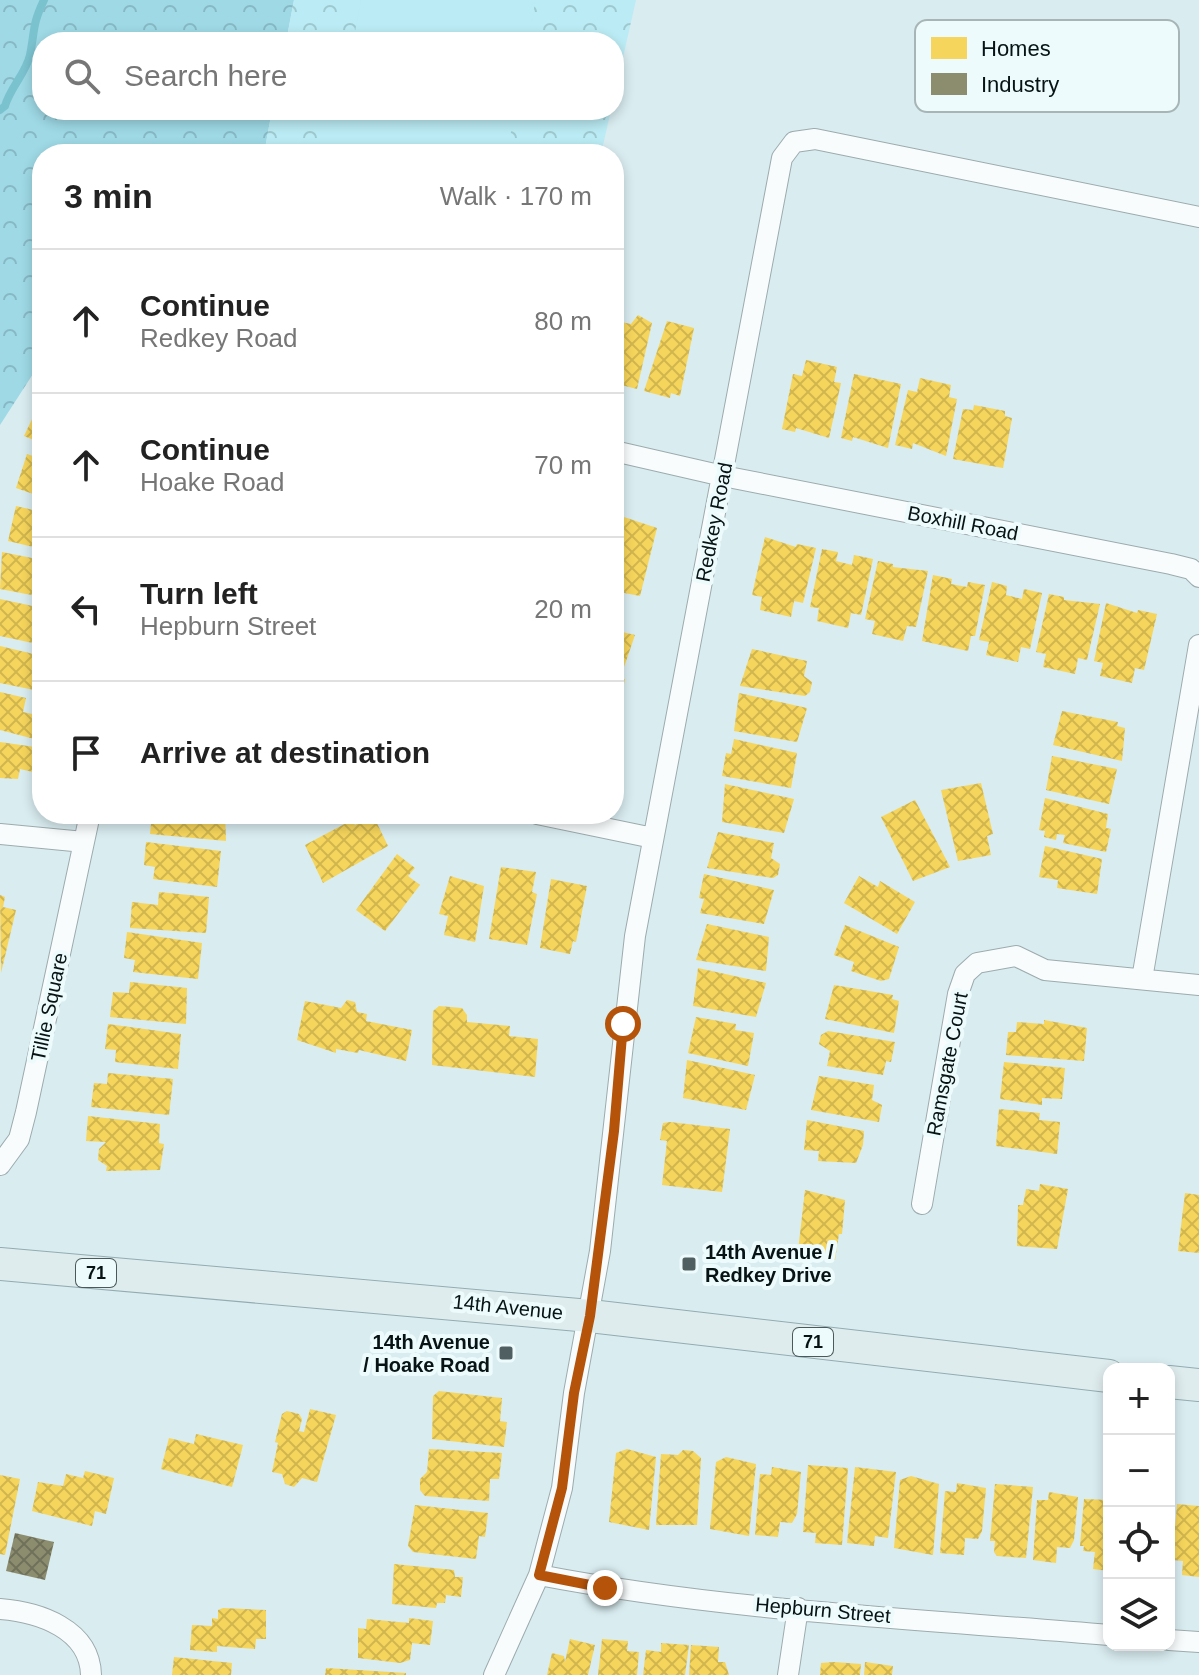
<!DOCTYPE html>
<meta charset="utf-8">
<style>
body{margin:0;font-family:Helvetica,sans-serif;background:#f2f2f2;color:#222}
.controls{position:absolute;right:24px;bottom:24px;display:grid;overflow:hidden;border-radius:16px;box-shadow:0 4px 12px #0003}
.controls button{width:72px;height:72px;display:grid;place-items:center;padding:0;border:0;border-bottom:2px solid #e0e0e0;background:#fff;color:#222;font:40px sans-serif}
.stop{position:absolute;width:24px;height:24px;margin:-18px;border:6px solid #b45309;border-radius:50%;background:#fff}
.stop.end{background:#b45309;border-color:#fff;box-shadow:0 2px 8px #0008}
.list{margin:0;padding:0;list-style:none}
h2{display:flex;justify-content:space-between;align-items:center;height:104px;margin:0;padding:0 32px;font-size:34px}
h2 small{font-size:26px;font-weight:400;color:#767676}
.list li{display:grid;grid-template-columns:52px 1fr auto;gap:24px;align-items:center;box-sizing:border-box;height:144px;padding:0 32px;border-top:2px solid #e0e0e0}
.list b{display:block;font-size:30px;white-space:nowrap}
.list p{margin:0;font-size:26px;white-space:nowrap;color:#767676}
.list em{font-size:26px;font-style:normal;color:#767676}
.icon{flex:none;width:44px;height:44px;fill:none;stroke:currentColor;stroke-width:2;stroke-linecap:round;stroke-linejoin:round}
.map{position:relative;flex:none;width:1199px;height:1675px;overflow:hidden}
.search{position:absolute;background:#fff;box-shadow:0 4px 12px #0003;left:32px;top:32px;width:592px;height:88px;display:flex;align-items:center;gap:20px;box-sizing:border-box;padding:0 28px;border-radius:32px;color:#767676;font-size:30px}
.panel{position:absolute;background:#fff;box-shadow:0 4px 12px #0003;left:32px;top:144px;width:592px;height:680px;border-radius:32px}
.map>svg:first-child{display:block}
</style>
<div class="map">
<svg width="1199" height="1675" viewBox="0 0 1199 1675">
<defs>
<pattern id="forest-crowns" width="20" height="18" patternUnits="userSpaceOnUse" patternTransform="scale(2)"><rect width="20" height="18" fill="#9ed9e5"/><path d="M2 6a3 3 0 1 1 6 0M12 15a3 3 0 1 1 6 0" fill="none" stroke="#87b9c4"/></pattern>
<pattern id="park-crowns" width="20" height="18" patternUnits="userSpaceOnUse" patternTransform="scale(2)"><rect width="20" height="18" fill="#bbebf4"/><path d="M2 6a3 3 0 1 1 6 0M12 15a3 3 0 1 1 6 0" fill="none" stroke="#9fc9d0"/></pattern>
<pattern id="homes-cross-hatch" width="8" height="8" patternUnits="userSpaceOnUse" patternTransform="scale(2)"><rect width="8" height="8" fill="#f6d55c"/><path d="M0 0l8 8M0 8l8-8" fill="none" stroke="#d1b64f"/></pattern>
<pattern id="industry-cross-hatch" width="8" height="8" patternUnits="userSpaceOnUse" patternTransform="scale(2)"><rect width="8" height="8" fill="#8c8c6e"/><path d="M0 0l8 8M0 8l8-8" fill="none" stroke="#707159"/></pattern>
</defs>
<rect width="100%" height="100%" fill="#d9ecf0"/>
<path fill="url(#forest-crowns)" d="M0 0H294L286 42H42V110H272L264 154H42V360L0 425Z"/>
<path fill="url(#park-crowns)" d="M294 0H636L614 97V42H286Z
M272 110H611L601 154H264Z"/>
<path fill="#bbebf4" d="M361 0H521L535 3 528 42H353Z
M341 110H515L507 154H332Z"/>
<path fill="url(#homes-cross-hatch)" d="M638 315 652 323 637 389 617 384 618 379 614 378V331L616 321 631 324Z
M667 321 694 328 680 396 671 393 670 398 644 391Z
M806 360 837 367 834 382 841 383 829 438 796 428 795 432 782 429 793 374 802 376Z
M854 374 901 384 888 448 853 437 852 441 841 438Z
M920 378 951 385 949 397 957 399 946 456 913 443 912 449 895 445 908 390 917 392Z
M42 398V441H36L24 436Z
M974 405 1005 411V416L1012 418 1003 468 953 459 963 409 973 410Z
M27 454 42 459V497L16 488Z
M16 506 42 512V549L8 541Z
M621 516 657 528 640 596 614 591 620 546 616 545Z
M765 537 796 547 797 544 816 548 803 603 794 601 791 617 760 610 762 597 752 595Z
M822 549 838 552 836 561 852 565 854 555 873 559 861 615 851 613 848 628 817 621 819 608 810 607Z
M2 552 42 560V597L0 589Z
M878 561 893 564V567L928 571 916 627 907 626 903 641 872 634 875 621 865 619Z
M933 575 952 579 951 584 967 587 968 582 985 585 975 636H971L968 651 922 641Z
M992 582 1007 586 1006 595 1022 599 1024 589 1042 593 1030 649 1021 647 1018 662 986 655 989 642 979 640Z
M1049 594 1064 597V600L1100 604 1087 660 1078 658 1075 674 1043 667 1046 654 1036 652Z
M0 599 42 608V645L0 636Z
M1106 603 1137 613 1138 610 1157 614 1144 670 1135 668 1132 683 1100 676 1103 663 1094 661Z
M614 630 635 635 624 667 614 665Z
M0 646 42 656 39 691 0 683Z
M752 649 807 661 804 676 812 682 810 692 805 696 740 686Z
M614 677 625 679 619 712 614 711Z
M0 692 26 698 23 712 42 716V741L0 730Z
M739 693 807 708 797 742 734 731Z
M1062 711 1118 722 1117 726 1125 728 1122 761 1053 745Z
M734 739 797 753 791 788 722 776 726 753 731 754Z
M0 742 42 748 37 773 20 769 18 779 0 778Z
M1052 756 1117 769 1109 804 1046 790Z
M981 783 993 834 987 836 991 855 958 861 941 790Z
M725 784 794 799 784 833 722 822Z
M1045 798 1108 814 1106 828 1111 829 1106 852 1063 843 1065 835 1057 834 1056 840 1044 837 1045 831 1039 830Z
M915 800 950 867 913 881 881 817Z
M152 814H225L226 841 150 834Z
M373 815 388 846 323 883 305 845 352 820 355 825Z
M718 832 774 843 771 858 780 864 778 875 773 878 707 868Z
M146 842 221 851 217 887 153 879 155 867 144 865Z
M1045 846 1102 859 1097 894 1057 888 1058 880 1039 877Z
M397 854 415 868 408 876 420 885 385 931 356 910Z
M501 867 536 872 532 892 537 894 527 945 489 939Z
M704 874 774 890 764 924 700 913 704 899 699 898Z
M450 876 484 886 475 942 444 935 448 916 439 914Z
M859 876 878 887 880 881 915 902 897 934 844 903Z
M551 879 587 886 576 942 573 941 570 954 540 948Z
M159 892 209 897 206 933 130 928 132 902 158 905Z
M0 895 5 897 3 907 16 910 1 973Z
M707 924 769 937 766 971 696 960Z
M845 925 899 947 889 979 881 981 851 971 854 962 834 955Z
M127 932 202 943 198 979 133 972 135 960 124 958Z
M698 968 766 983 756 1017 693 1006Z
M130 982 187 988 186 1024 110 1017 113 992 129 993Z
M834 985 893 995 892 999 899 1001 894 1033 825 1019Z
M347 1000 355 1002 357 1012 367 1014 366 1021 412 1030 406 1061 359 1050 358 1053 336 1049V1053L297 1040 305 1001 341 1008Z
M439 1006 462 1008 467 1015V1022L510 1026 509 1036 538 1039 535 1077 432 1065 433 1011Z
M696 1017 736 1024 735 1030 754 1033 748 1066 688 1053Z
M1044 1020 1087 1028 1084 1061 1006 1055 1008 1032H1016L1017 1022 1044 1024Z
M108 1024 181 1034 178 1069 115 1062 116 1050 105 1049Z
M828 1031 895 1042 891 1062 886 1061 883 1075 827 1066 830 1051 819 1044 821 1035Z
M687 1060 755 1075 746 1110 683 1098Z
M1004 1062 1065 1068 1062 1099 1042 1098V1105L1000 1099Z
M108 1073 173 1079 169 1115 91 1107 94 1083 107 1084Z
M819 1076 874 1085 872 1100 882 1105 879 1122 811 1110Z
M999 1109 1040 1113 1039 1120 1060 1122 1057 1154 996 1146Z
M88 1116 160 1124 159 1143 164 1144 160 1170 106 1171 107 1166 98 1160 99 1149 106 1142 86 1141Z
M807 1120 864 1131 863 1145 856 1163 818 1161 819 1151 804 1150Z
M670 1122 730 1129 722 1192 662 1185 667 1141 660 1140 663 1123Z
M1040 1184 1068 1189 1057 1249 1017 1246 1018 1205H1023L1026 1189 1039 1191Z
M805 1190 845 1200 842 1234H839L835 1260 798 1251Z
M1185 1193 1199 1195V1253L1178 1251Z
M439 1391 502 1398 500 1421 507 1422 504 1447 432 1439 433 1396Z
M310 1409 336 1415 317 1482 302 1478 294 1487 285 1484 282 1474 272 1472 278 1443 275 1442 282 1414 287 1411 299 1414 302 1419 299 1431 304 1432Z
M196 1434 243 1445 232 1487 161 1469 169 1438 194 1444Z
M429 1449 502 1453 499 1479H490L489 1501 425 1496 420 1490V1479L427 1472Z
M627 1449 656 1457 649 1530 609 1522 616 1453Z
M683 1450 693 1451 701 1458 697 1525H656L661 1454 678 1455Z
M726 1457 756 1464 749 1536 710 1529 716 1462Z
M808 1465 848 1468 842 1545 815 1543 816 1533 803 1532Z
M772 1467 801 1472 797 1514 792 1523 780 1522 778 1537 755 1535 760 1474 771 1475Z
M855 1467 896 1472 888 1538 875 1536 874 1546 847 1543Z
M85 1471 114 1478 106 1514 95 1511 92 1526 32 1511 38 1482 63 1486 66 1474 83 1478Z
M0 1475 20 1479 5 1555 0 1554Z
M911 1476 939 1484 933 1555 894 1548 900 1480Z
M957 1483 986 1488 982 1531 978 1539 965 1538 964 1555 940 1553 945 1491 956 1492Z
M995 1484 1033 1487 1026 1558 997 1556 994 1552 995 1541H990Z
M1049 1492 1078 1497 1074 1540 1070 1548 1057 1547 1056 1563 1033 1560 1037 1500H1048Z
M1084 1499 1109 1500V1571L1093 1569 1095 1552 1083 1551 1084 1546H1080Z
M1177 1504 1199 1506V1577L1182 1575 1183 1561 1172 1560Z
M415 1505 488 1513 485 1537 479 1536 476 1559 413 1552 408 1546Z
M394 1564 454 1570 455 1577H463L461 1597 446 1595 445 1603H437L436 1608 392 1604Z
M223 1608 266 1610V1639H256L255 1649 217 1646V1652L190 1650 192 1625 212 1626V1618L218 1619V1610Z
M409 1618 433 1621 430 1645 412 1643 410 1660 400 1663 358 1658V1628L366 1629 367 1619 409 1623Z
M570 1639 595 1645 588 1675H547L552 1653 564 1656 565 1662Z
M602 1639 628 1641 627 1651 639 1652 637 1675H598Z
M661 1643 689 1645 685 1675H643L646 1650 661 1652Z
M691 1645 719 1647 718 1662H725L729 1675H689Z
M174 1657 232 1663 231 1675H172Z
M834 1662 861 1664 860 1675H820L821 1663Z
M865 1662 893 1666 892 1675H864Z
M326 1668 406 1673V1675H325Z"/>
<path fill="url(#industry-cross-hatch)" d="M15 1533 54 1542 45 1580 6 1571Z"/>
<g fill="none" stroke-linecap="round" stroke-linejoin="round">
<path stroke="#7bc2cf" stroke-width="8" d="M0 110 5 106C10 88 26 73 30 55 35 30 32 25 44 0"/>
<defs>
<path id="minor" d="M614 451 723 476 1171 564 1191 569 1199 577
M537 814 653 838
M0 834 84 842
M1142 979 1199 645
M0 1165 19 1139 26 1112 90 814
M922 1204 958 994 965 974 977 963 1016 956 1045 970 1199 985
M539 1575C726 1611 920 1619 1109 1635
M0 1609C39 1612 90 1629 91 1675
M1169 1640 1199 1642
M494 1675 539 1575 562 1488 574 1393 600 1251 635 936 782 158 794 142 815 139 1199 217
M788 1675 798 1608"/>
<path id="primary" d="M0 1264 590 1316 1109 1376
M1169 1382 1199 1385"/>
</defs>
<use href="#minor" stroke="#9cabae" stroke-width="22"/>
<use href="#primary" stroke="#92acb1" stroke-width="34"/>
<use href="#minor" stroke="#f9fcfd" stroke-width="20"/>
<use href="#primary" stroke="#dfecee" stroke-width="32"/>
</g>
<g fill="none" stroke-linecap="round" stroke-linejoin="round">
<path stroke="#b45309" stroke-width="10" d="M605 1588 539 1575 562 1488 574 1393 590 1316 614 1131 623 1024"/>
</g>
<g fill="#505f62" stroke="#edfbfd" stroke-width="3">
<rect x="681" y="1256" width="16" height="16" rx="4"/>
<rect x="498" y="1345" width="16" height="16" rx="4"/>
</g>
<g text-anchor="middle" stroke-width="8" stroke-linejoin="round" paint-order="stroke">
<g fill="#edfbfd" stroke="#4c595b" stroke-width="2">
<rect x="76" y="1259" width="40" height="28" rx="6"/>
<rect x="793" y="1328" width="40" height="28" rx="6"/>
</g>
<g font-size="18" font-weight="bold" fill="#071315">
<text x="96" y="1279">71</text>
<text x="813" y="1348">71</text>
</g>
<g font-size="20" fill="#071315" stroke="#edfbfd">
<text transform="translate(714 522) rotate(-79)" y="7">Redkey Road</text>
<text transform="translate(963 523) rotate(11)" y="7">Boxhill Road</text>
<text transform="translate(49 1007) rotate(-78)" y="7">Tillie Square</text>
<text transform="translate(947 1064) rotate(-79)" y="7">Ramsgate Court</text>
<text transform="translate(508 1307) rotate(6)" y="7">14th Avenue</text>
<text transform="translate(823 1610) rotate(5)" y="7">Hepburn Street</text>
</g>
<g font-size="20" font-weight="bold" fill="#071315" stroke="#edfbfd" text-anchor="start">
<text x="705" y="1259">14th Avenue /<tspan x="705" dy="23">Redkey Drive</tspan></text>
<text x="490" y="1349" text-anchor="end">14th Avenue<tspan x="490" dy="23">/ Hoake Road</tspan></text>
</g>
</g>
<rect x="915" y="20" width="264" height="92" rx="12" fill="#edfbfd" stroke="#a8b5b7" stroke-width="2"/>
<rect x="931" y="37" width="36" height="22" fill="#f6d55c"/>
<rect x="931" y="73" width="36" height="22" fill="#8c8c6e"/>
<g font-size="22" fill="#071315">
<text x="981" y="56">Homes</text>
<text x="981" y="92">Industry</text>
</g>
</svg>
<div class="controls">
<button>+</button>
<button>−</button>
<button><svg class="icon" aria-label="locate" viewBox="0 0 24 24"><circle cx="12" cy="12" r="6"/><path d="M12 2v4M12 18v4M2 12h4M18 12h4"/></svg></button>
<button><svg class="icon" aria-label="layers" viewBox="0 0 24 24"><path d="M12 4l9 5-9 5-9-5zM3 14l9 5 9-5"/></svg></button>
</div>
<div class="stop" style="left:623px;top:1024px"></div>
<div class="stop end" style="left:605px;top:1588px"></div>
<div class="search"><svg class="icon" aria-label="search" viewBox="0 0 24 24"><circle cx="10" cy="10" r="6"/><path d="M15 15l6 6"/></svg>Search here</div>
<section class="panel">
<h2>3 min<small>Walk · 170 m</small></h2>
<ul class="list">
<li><svg class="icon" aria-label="ahead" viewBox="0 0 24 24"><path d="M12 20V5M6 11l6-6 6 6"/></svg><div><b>Continue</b><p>Redkey Road</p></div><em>80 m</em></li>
<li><svg class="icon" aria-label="ahead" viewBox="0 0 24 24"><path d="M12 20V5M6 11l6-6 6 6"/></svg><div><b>Continue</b><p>Hoake Road</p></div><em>70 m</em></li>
<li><svg class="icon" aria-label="left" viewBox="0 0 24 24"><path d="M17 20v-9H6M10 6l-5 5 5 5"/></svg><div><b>Turn left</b><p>Hepburn Street</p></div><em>20 m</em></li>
<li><svg class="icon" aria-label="arrive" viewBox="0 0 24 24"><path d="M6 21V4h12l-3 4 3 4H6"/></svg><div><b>Arrive at destination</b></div></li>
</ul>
</section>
</div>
